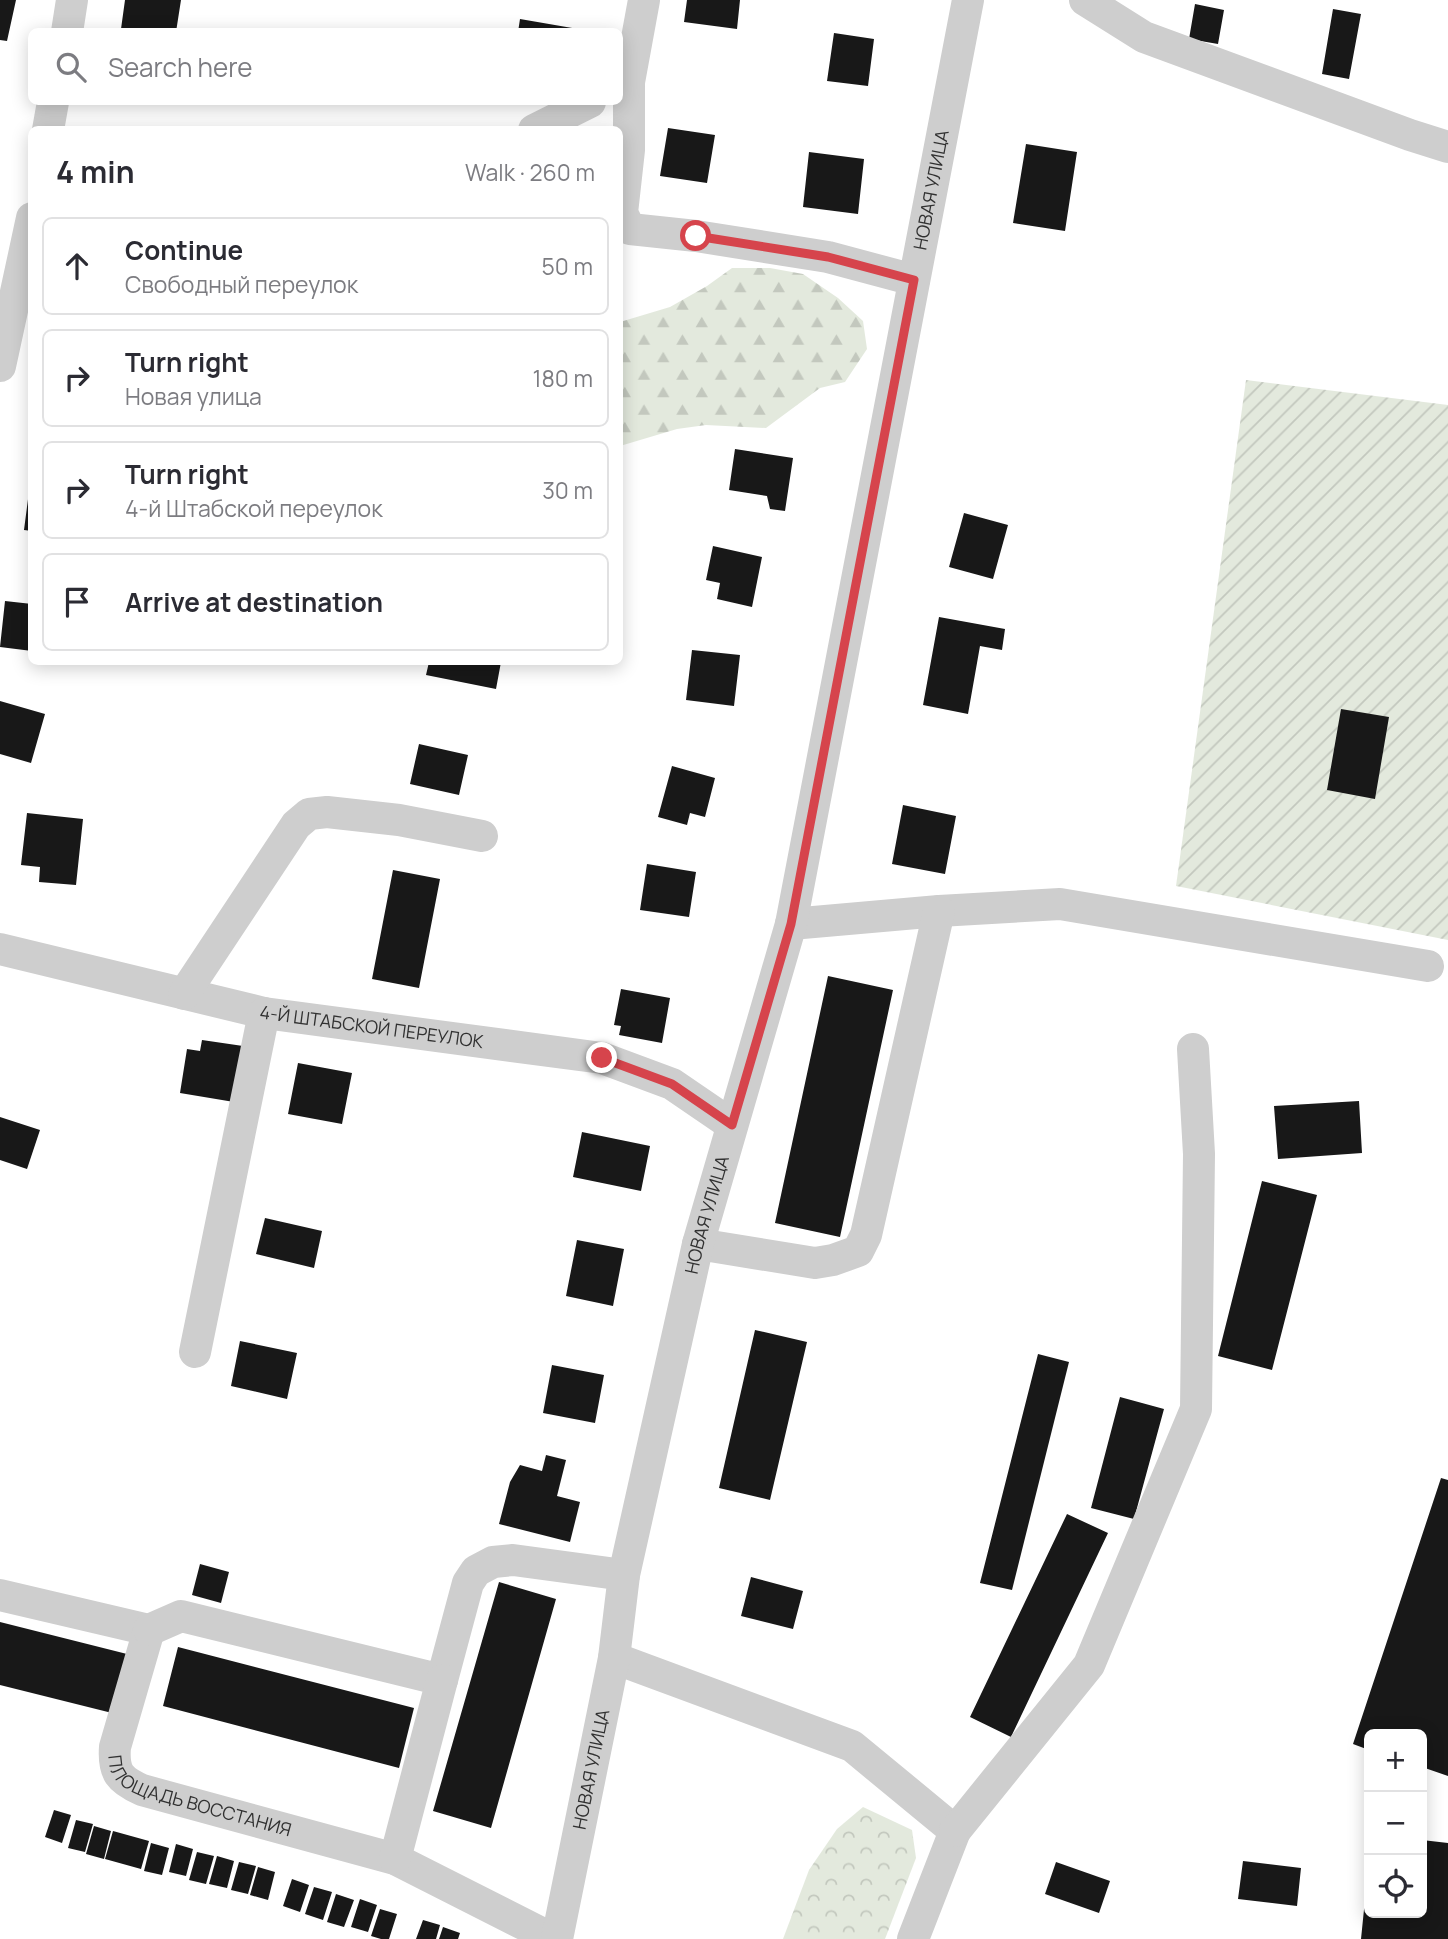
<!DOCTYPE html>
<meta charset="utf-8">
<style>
body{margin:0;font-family:Manrope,sans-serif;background:#f7f7f7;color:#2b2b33}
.controls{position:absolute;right:21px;bottom:21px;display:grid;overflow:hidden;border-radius:10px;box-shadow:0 4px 18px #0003}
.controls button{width:63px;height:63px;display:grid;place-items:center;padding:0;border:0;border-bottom:2px solid #e1e1e2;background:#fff;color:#2b2b33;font:35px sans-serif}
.stop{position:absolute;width:21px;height:21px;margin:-16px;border:5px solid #d6444c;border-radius:50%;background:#fff}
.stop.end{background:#d6444c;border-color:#fff;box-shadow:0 2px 7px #0008}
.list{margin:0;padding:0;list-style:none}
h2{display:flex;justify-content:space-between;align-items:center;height:91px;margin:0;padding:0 28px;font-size:30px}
h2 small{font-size:23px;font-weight:400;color:#7c7c81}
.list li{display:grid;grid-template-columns:46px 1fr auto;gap:21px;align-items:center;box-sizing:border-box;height:98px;margin:0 14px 14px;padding:0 14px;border:2px solid #e1e1e2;border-radius:10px}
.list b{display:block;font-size:26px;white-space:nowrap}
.list p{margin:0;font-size:23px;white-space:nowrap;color:#7c7c81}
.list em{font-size:23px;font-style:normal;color:#7c7c81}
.icon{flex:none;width:38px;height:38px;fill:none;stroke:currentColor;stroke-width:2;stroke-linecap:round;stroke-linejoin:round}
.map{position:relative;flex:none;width:1448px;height:1939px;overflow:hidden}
.search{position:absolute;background:#fff;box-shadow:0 4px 18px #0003;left:28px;top:28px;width:595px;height:77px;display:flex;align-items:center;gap:18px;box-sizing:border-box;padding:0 24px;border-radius:10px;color:#7c7c81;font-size:26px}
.panel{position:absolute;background:#fff;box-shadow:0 4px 18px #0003;left:28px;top:126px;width:595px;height:539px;border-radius:10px}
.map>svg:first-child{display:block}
</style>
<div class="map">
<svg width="1448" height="1939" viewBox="0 0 1448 1939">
<defs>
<pattern id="forest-firs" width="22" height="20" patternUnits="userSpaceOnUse" patternTransform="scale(1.75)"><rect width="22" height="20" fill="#e3e9dd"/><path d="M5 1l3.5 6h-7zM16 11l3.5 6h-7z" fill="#c3c8be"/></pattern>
<pattern id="park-crowns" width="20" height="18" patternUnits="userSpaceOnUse" patternTransform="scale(1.75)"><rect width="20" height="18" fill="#e3e9dd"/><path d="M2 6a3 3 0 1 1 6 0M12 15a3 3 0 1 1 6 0" fill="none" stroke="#c3c8be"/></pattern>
<pattern id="garden-furrows" width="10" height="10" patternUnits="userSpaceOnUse" patternTransform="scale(1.75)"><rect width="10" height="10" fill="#e3e9dd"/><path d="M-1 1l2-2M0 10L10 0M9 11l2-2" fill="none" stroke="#c3c8be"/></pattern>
</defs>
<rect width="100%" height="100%" fill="#fff"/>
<path fill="url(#forest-firs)" d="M732 268H770L803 274 838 298 863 321 867 349 845 382 820 388 766 428 706 425 677 429 620 446V322L670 307 707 286Z"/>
<path fill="url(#park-crowns)" d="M863 1807 912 1830 916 1858 885 1939H783L809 1870 837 1829Z"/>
<path fill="url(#garden-furrows)" d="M1246 380 1448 405V940L1176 886Z"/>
<path fill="#181818" d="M0 0H16L7 41 0 40Z
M125 0H181L176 32H136L121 29Z
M687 0H740L737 29 684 22Z
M1195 4 1224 10 1218 44 1189 39Z
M1333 9 1361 14 1349 79 1322 74Z
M520 19 578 29V32H518Z
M834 33 874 39 868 86 827 81Z
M668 128 715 135 707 183 660 176Z
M1026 144 1077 152 1065 231 1013 223Z
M809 152 864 159 858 214 803 207Z
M735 449 793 458 785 511 770 509 767 496 729 490Z
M30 484 32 485V531L24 530Z
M964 513 1008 525 993 579 949 567Z
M713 546 762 557 752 607 717 599 720 583 706 580Z
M5 601 32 604V651L0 647Z
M939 617 1005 629 1002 650 980 646 968 714 923 705Z
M692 650 740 655 734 706 686 700Z
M429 662H501L496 689 426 675Z
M0 701 45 714 31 763 0 754Z
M1341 709 1389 717 1375 799 1327 790Z
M419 744 468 755 459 795 410 784Z
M672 766 715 778 705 817 690 813 687 825 658 817Z
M903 805 956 816 945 874 892 864Z
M27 813 83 819 76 885 39 882 40 867 21 865Z
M647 864 696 872 689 917 640 910Z
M393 870 440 879 419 988 372 979Z
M828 976 893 990 840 1237 775 1223Z
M621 989 670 998 662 1043 619 1035 621 1026 614 1025Z
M202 1040 243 1046 234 1102 180 1093 187 1049 200 1051Z
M298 1063 352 1073 342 1124 288 1114Z
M1359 1101 1362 1153 1278 1159 1274 1106Z
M0 1117 40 1130 27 1169 0 1160Z
M582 1132 650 1146 641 1191 573 1177Z
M1262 1181 1317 1195 1272 1370 1218 1356Z
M265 1218 322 1231 314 1268 256 1254Z
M577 1240 624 1249 613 1306 566 1296Z
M755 1330 807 1342 770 1500 719 1488Z
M240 1341 297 1353 287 1399 231 1386Z
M1038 1354 1069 1362 1012 1590 980 1583Z
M552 1365 604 1375 595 1423 543 1413Z
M1120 1397 1164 1409 1134 1519 1091 1508Z
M546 1455 566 1460 557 1496 580 1502 570 1542 499 1524 510 1482 520 1465 542 1471Z
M1441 1478 1448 1480V1776L1422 1767V1734H1369V1750L1353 1744Z
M1067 1514 1108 1533 1011 1737 970 1717Z
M200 1564 229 1572 221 1603 192 1595Z
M751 1577 803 1591 793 1629 741 1616Z
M499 1582 556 1599 491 1828 433 1811Z
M0 1622 127 1654 112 1713 0 1685Z
M178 1647 414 1708 399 1768 163 1706Z
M54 1810 71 1815 62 1843 45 1837Z
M76 1820 93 1824 85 1852 68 1848Z
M94 1826 111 1831 104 1859 86 1854Z
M113 1831 149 1841 141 1869 105 1859Z
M1422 1840 1448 1843V1939H1361L1367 1880H1369V1913H1422Z
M151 1843 169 1848 162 1875 144 1871Z
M176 1844 193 1849 186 1876 169 1872Z
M197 1852 214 1856 206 1884 189 1880Z
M217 1856 234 1861 227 1888 209 1884Z
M1243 1861 1301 1868 1297 1906 1238 1899Z
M239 1862 256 1866 248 1894 231 1890Z
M1056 1862 1110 1881 1099 1913 1045 1894Z
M258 1867 275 1872 268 1900 250 1895Z
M292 1879 309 1885 300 1912 283 1906Z
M314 1887 332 1892 323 1920 305 1914Z
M336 1894 354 1900 344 1927 327 1922Z
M360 1899 377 1905 368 1932 351 1927Z
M380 1909 397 1914 389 1939H381L371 1936Z
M423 1920 440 1925 436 1939H416Z
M443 1927 460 1933 458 1939H439Z"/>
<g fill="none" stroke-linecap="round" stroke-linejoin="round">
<g stroke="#cecece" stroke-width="32">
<path d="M1085 0 1144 37 1410 135 1448 147"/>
<path d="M67 32 72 0"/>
<path d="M629 82V150L622 213 630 229 696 236 828 257 914 280"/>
<path d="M620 87 629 82 644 0"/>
<path d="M48 130 53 102"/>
<path d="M534 130 590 102"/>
<path d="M0 366 32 218"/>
<path d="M791 924 939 911 1060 904 1428 966"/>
<path id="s1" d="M0 949 264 1013 602 1058 672 1084 732 1125"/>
<path d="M184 994 296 825 309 814 327 812 399 820 482 836"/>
<path d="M698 1244 815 1263 833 1260 858 1251 866 1235 939 911"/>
<path d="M195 1352 264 1013"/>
<path d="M0 1595 149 1630"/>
<path id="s2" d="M149 1630 115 1747C113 1773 120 1780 142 1790L395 1859 553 1939"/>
<path d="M149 1630 181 1616 442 1680 468 1583 476 1571 493 1562 513 1560 624 1575"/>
<path d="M614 1658 852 1746 955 1831 913 1939"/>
<path d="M955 1831 1089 1665 1196 1409 1199 1154 1193 1049"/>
<path d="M395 1859 442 1680"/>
<path id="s3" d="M557 1939 614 1658 624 1575 698 1244 791 924 968 0"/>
</g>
</g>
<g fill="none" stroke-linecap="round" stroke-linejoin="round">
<path stroke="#d6444c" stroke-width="9" d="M602 1058 672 1084 732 1125 791 924 914 280 828 257 696 236"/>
</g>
<g text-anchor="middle" stroke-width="7" stroke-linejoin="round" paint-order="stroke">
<g font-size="18" fill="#313131" stroke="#fff">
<text dy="6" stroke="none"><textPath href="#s3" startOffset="1790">НОВАЯ УЛИЦА</textPath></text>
<text dy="6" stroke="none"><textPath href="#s1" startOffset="380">4-Й ШТАБСКОЙ ПЕРЕУЛОК</textPath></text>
<text dy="6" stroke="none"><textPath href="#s3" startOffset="740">НОВАЯ УЛИЦА</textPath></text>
<text dy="6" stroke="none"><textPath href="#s3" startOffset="173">НОВАЯ УЛИЦА</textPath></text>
<text dy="6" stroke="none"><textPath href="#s2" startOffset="231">ПЛОЩАДЬ ВОССТАНИЯ</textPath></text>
</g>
</g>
</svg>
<div class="controls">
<button>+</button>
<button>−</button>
<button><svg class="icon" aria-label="locate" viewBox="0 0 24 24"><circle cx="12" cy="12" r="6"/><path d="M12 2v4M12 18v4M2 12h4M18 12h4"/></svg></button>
</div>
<div class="stop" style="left:696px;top:236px"></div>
<div class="stop end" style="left:602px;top:1058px"></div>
<div class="search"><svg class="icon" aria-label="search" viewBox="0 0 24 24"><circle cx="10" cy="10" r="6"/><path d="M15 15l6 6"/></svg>Search here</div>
<section class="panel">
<h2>4 min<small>Walk · 260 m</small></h2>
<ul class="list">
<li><svg class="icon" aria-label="ahead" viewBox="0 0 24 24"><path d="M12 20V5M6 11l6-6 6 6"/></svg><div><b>Continue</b><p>Свободный переулок</p></div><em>50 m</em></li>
<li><svg class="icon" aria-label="right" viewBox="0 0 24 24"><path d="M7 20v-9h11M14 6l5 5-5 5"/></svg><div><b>Turn right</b><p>Новая улица</p></div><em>180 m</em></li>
<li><svg class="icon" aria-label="right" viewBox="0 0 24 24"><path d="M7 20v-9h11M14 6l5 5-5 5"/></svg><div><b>Turn right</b><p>4-й Штабской переулок</p></div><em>30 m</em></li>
<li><svg class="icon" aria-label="arrive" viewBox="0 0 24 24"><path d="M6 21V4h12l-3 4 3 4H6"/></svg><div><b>Arrive at destination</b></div></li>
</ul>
</section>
</div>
